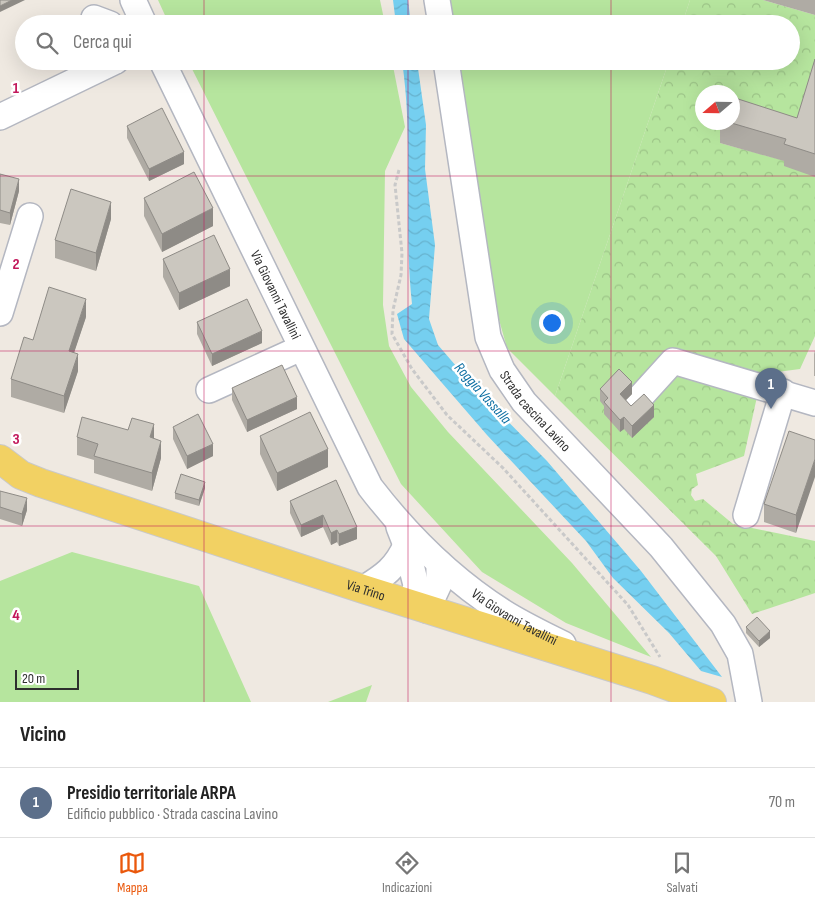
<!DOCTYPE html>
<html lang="it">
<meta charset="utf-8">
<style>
body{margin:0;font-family:"Sofia Sans Condensed",sans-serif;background:#f2f2f2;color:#222}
.compass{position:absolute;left:695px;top:85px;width:45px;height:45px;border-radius:50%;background:#fff;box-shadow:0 5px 20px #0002;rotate:250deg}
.scale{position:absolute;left:15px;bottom:12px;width:64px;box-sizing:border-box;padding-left:5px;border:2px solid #2e2e2e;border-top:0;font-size:14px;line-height:18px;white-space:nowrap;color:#2e2e2e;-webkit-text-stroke:4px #fff;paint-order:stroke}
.you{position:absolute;left:551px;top:322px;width:18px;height:18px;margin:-12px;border:4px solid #fff;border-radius:50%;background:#1a73e8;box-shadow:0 0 0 8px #1a73e833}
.badge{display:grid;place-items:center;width:32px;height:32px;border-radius:50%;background:#ea580c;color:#fff;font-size:16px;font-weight:700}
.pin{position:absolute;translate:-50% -41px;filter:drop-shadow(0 1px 2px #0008)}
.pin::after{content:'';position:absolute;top:26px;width:18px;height:15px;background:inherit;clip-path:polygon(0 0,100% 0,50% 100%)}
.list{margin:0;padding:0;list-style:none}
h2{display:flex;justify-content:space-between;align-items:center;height:65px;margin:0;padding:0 20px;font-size:21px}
h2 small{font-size:16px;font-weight:400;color:#767676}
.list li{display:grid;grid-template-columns:32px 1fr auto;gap:15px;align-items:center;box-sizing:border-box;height:70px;padding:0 20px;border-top:1px solid #e0e0e0}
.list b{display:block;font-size:19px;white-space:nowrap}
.list p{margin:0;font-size:16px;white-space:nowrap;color:#767676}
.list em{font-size:16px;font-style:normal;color:#767676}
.icon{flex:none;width:28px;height:28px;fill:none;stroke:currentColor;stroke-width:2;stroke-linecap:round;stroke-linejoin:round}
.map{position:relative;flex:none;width:815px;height:702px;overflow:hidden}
.search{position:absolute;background:#fff;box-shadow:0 5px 20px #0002;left:15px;right:15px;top:15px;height:55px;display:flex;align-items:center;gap:12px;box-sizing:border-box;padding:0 18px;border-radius:28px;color:#767676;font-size:19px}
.sheet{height:135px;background:#fff}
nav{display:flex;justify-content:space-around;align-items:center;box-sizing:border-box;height:70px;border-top:1px solid #e0e0e0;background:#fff;font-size:14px;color:#767676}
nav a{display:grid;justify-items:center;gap:2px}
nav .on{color:#ea580c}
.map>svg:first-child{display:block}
</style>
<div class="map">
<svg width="815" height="702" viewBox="0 0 815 702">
<defs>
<pattern id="forest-crowns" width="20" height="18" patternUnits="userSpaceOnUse" patternTransform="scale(1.25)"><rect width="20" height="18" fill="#b6e59e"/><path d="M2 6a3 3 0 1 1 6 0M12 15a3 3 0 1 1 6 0" fill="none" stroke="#9dc588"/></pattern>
<pattern id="water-waves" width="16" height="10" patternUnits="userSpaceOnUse" patternTransform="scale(1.25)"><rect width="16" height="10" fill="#75cff0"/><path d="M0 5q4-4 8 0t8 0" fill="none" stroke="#66b2ce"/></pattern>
</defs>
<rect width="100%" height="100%" fill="#efe9e1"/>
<path fill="#b6e59e" d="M158 0H380L385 24H169Z
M449 0H690L682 24H453Z
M188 61H392L405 127 385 171 383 305 389 346 411 387 448 432 572 563 651 657 566 623 482 572 401 484Z
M459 61H669L555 396 507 348 496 309Z
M72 552 199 586 251 702H0V581Z
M372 685 366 702H328Z"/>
<path fill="url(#forest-crowns)" d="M690 0H763L815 15V81L797 140 733 120 732 92H702V122L726 123 720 143 786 161 815 177V336L800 369 762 374 744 456 696 474 698 485 692 489 691 495 695 501 703 499 733 524 815 541V593L752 614 716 556 555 396 669 61H791V24H682Z"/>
<path fill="url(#water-waves)" d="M393 0H408L411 24H396Z
M402 61H417L426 125 425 169 435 245 429 319 438 345 475 388 547 461 641 571 722 677 701 671 669 633 613 578 586 541 487 435 404 339 397 314 412 304C403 223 414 142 402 61Z"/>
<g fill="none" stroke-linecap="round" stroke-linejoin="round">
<defs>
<g id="minor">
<path d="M133 0 144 24"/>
<path d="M437 0 441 24"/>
<path d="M94 18 110 24"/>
<path id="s1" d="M162 61 370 487C407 535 451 579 503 612 522 624 543 634 563 644"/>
<path id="s2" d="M446 61 488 337 502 370 524 402 661 547 723 624 740 654 749 702"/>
<path d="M0 117 116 61"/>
<path d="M0 313 30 216"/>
<path d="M209 390 301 348"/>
<path d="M634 404 673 361 815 403"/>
<path d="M746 515 783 392"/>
<path d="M399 527 406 545 416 585 412 605"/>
<path d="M363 589C384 576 396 568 406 545"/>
<path d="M427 610 439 584V563"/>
</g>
<g id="major">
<path id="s3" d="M0 459 21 475 41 483 363 589 652 680 712 702"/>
</g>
</defs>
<use href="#minor" stroke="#b4b7c1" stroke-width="28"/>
<use href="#major" stroke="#c9c9c9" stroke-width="30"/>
<path stroke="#c9c9c9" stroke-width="3" stroke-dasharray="4 2.5" stroke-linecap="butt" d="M399 170 395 185 402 253 401 275 393 310 392 334 412 369 447 415 503 468 628 605 660 657"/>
<use href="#minor" stroke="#fff" stroke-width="25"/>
<use href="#major" stroke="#f2d163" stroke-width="28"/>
</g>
<path fill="#afaba4" d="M763 0H815V15Z
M815 59V177L784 166V161L720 143V122H732L797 118Z
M127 126 184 164 149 181 127 138Z
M0 174 19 191 10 225 0 223Z
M144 198 213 226 162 252 144 216Z
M111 219 96 271 55 258V240Z
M163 259 230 286 179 310 163 277Z
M86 317 74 352 78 371 64 413 11 397V379Z
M197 322 262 343 212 366 197 334Z
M815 350V376H814V354Z
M232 388 297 409 247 432 232 400Z
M600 389 632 394 626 400 631 406 654 417 632 438 624 429 620 432 604 414V406L600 401Z
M173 427 213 456 187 469 173 439Z
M260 436 328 467 277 491 260 454Z
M77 437 154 438 161 458 152 491 94 473V460L77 455Z
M815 440 796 533 764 522V504Z
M336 480 357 539 339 546 337 542 331 545 323 527 301 537 290 513V501Z
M205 488 199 506 175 499V493Z
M0 491 27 510 22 526 0 519Z
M746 627 770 638 759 647 746 633Z"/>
<path fill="#8e8b86" d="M12 0H25L0 12V6Z
M184 152V164L149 181V169Z
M19 179V191L10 225V213Z
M111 202V219L96 271V253Z
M213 208V226L162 252V234Z
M230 269V286L179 310V293Z
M86 299V317L69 368V351Z
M262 331V343L212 366V354Z
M78 354V371L64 413V396Z
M632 382V394L620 406V394Z
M297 397V409L247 432V420Z
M654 405V417L632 438V426Z
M624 417V429L620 432V420Z
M154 424V442L150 437Z
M161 441V458L152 491V473Z
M213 444V456L187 469V456Z
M328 449V467L277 491V473Z
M815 459V477L796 533V515Z
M205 482V488L199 506V500Z
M27 498V510L22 526V514Z
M323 515V527L301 537V525Z
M357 527V539L339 546V534Z
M337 530V542L331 545V533Z
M770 631V638L759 647V641Z"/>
<path fill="#cbc7bf" stroke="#8e8b86" d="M0 0H12L0 6Z
M815 59V154L784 144 786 139 728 122H732V97L797 118Z
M162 108 184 152 149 169 127 126Z
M194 172 213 208 162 234 144 198Z
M0 174 19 179 10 213 0 210Z
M71 189 111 202 96 253 55 240Z
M214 235 230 269 179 293 163 259Z
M49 287 86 299 69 351 78 354 64 396 11 379 24 337 33 340Z
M247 299 262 331 212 354 197 322Z
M282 365 297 397 247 420 232 388Z
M619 369 632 382 620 394 631 406 644 394 654 405 632 426 624 417 620 420 604 402 608 398 600 389Z
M310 412 328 449 277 473 260 436Z
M198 414 213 444 187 456 173 427Z
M82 417 128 430 132 418 154 424 150 437 161 441 152 473 94 456 98 444 77 437Z
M789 431 815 440V459L796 515 764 504Z
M181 474 205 482 199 500 175 493Z
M336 480 357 527 339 534 337 530 331 533 323 515 301 525 290 501Z
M0 491 27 498 22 514 0 507Z
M757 617 770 631 759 641 746 627Z"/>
<path fill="none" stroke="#c2185b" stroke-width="1" stroke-opacity="0.55" d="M204 0V24M408 0V24M611 0V24M204 61V702M408 61V702M611 61V702M0 176H815M0 351H815M0 526H815"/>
<g text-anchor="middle" stroke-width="5" stroke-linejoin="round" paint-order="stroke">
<g font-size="14" fill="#2e2e2e" stroke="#fff">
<text dy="5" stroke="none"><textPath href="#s1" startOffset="260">Via Giovanni Tavallini</textPath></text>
<text dy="5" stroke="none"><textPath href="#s2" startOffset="368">Strada cascina Lavino</textPath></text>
<text dy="5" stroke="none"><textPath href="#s3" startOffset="390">Via Trino</textPath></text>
<text dy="5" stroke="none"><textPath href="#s1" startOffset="670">Via Giovanni Tavallini</textPath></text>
</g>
<g font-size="15" font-style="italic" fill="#0d6fa3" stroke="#fff">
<text transform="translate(483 393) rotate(48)" y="5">Roggia Vassalla</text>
</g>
</g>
<g font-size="16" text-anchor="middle" font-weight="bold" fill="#c2185b" stroke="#fff" stroke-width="5" stroke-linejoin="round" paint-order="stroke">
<text x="16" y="93">1</text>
<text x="16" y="269">2</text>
<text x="16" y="444">3</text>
<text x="16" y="620">4</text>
</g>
</svg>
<svg class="compass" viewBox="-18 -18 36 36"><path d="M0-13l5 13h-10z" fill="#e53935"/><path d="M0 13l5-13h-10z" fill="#767676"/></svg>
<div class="scale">20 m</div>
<div class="you"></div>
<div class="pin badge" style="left:771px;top:409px;background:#5c6f8a">1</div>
<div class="search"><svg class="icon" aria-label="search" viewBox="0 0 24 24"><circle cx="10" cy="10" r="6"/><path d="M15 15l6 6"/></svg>Cerca qui</div>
</div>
<section class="sheet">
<h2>Vicino<small></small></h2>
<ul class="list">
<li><span class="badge" style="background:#5c6f8a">1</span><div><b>Presidio territoriale ARPA</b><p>Edificio pubblico · Strada cascina Lavino</p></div><em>70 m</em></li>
</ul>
</section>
<nav>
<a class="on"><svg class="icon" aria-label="map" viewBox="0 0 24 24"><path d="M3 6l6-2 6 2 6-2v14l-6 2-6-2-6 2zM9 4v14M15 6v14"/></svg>Mappa</a>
<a><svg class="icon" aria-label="directions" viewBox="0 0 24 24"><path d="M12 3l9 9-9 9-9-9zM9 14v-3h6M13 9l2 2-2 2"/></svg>Indicazioni</a>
<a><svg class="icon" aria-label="saved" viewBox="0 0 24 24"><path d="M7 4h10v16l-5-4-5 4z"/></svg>Salvati</a>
</nav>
